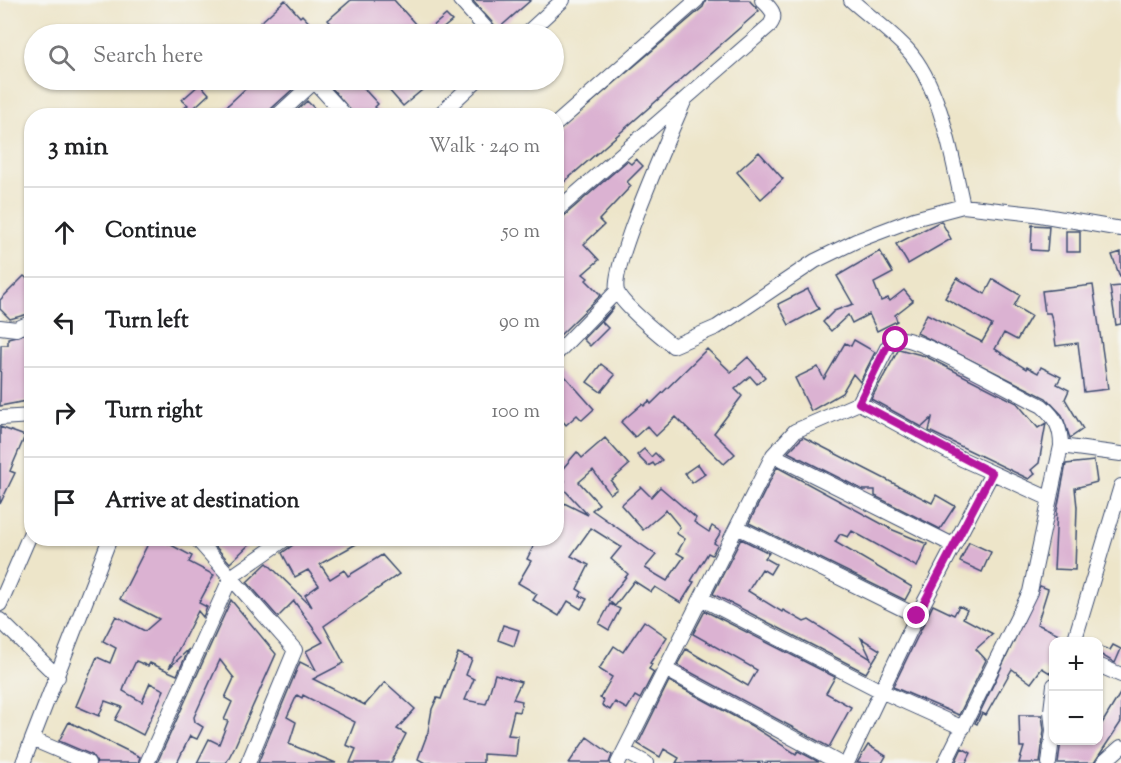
<!DOCTYPE html>
<meta charset="utf-8">
<style>
body{margin:0;font-family:"Sorts Mill Goudy",serif;background:#f2f2f2;color:#202124}
.controls{position:absolute;right:18px;bottom:18px;display:grid;overflow:hidden;border-radius:12px;box-shadow:0 2px 4px #0004}
.controls button{width:54px;height:54px;display:grid;place-items:center;padding:0;border:0;border-bottom:2px solid #e0e0e0;background:#fff;color:#202124;font:30px sans-serif}
.stop{position:absolute;width:18px;height:18px;margin:-14px;border:4px solid #b5179e;border-radius:50%;background:#fff}
.stop.end{background:#b5179e;border-color:#fff;box-shadow:0 2px 6px #0008}
.list{margin:0;padding:0;list-style:none}
h2{display:flex;justify-content:space-between;align-items:center;height:78px;margin:0;padding:0 24px;font-size:26px}
h2 small{font-size:20px;font-weight:400;color:#757577}
.list li{display:grid;grid-template-columns:39px 1fr auto;gap:18px;align-items:center;box-sizing:border-box;height:90px;padding:0 24px;border-top:2px solid #e0e0e0}
.list b{display:block;font-size:22px;white-space:nowrap}
.list em{font-size:20px;font-style:normal;color:#757577}
.icon{flex:none;width:33px;height:33px;fill:none;stroke:currentColor;stroke-width:2;stroke-linecap:round;stroke-linejoin:round}
.map{position:relative;flex:none;width:1121px;height:763px;overflow:hidden}
.search{position:absolute;background:#fff;box-shadow:0 2px 4px #0004;left:24px;top:24px;width:540px;height:66px;display:flex;align-items:center;gap:15px;box-sizing:border-box;padding:0 21px;border-radius:33px;color:#757577;font-size:22px}
.panel{position:absolute;background:#fff;box-shadow:0 2px 4px #0004;left:24px;top:108px;width:540px;height:438px;border-radius:24px}
.map>svg:first-child{display:block}
</style>
<div class="map">
<svg width="1121" height="763" viewBox="0 0 1121 763">
<rect width="100%" height="100%" fill="#f6f6f2"/>
<filter id="ink" filterUnits="userSpaceOnUse"><feTurbulence type="fractalNoise" baseFrequency=".0167" numOctaves="2"/><feDisplacementMap in="SourceGraphic" scale="12" xChannelSelector="R" yChannelSelector="G"/><feConvolveMatrix kernelMatrix="1 2 1 2 8 2 1 2 1" color-interpolation-filters="sRGB"/></filter>
<filter id="wash" filterUnits="userSpaceOnUse"><feTurbulence type="fractalNoise" baseFrequency=".008" numOctaves="4" result="noise"/><feDisplacementMap in="SourceGraphic" scale="24" xChannelSelector="R" yChannelSelector="G"/><feGaussianBlur stdDeviation="1.35" result="paint"/><feColorMatrix in="noise" values="0 0 0 0 0 0 0 0 0 0 0 0 0 0 0 0 0 1.4 0 .05"/><feComposite in="paint" operator="in"/></filter>
<g filter="url(#wash)">
<rect width="100%" height="100%" fill="#ede5c9"/>
<g id="blocks">
<path fill="#dbb2d2" d="M285 0 300 17 302 15 320 34H281L276 26 265 27 261 22Z
M351 0H394L424 34H341L328 20Z
M472 0H531L498 29Z
M706 0H749L759 11 556 189V133L703 7Z
M446 15 452 21 436 34H424Z
M255 80 262 83 266 80H287L294 88 271 109 268 116H216Z
M325 80H356L378 104 375 107 383 116H355Z
M380 80H434L403 106Z
M200 84 209 94 195 107 204 116H189L183 109 188 105 182 100Z
M307 101 322 116H291Z
M759 152 783 179 761 199 737 172Z
M636 159 643 166 627 182 631 186 599 220 604 225 584 244 599 260 583 274 588 278 586 280 601 295 556 339V227L565 215 627 161 631 164Z
M941 221 951 239 908 264 896 244Z
M1032 225 1049 226 1047 251 1031 250Z
M1066 231H1080V252H1066Z
M880 251 893 273 874 283 881 301 888 298 890 301 904 290 913 301 895 315 897 321 877 331 869 314 852 323 848 315 831 331 823 322 834 311 853 304 837 276Z
M1121 252V277H1120L1112 255Z
M24 276 32 283V313L10 319 0 309V300Z
M957 278 985 294 993 279 1020 295 1014 306 1031 316 1017 340 1004 333 995 349 1026 369 1027 367 1038 373 1041 367 1061 377 1057 384 1069 390 1065 399 1083 429 1070 438 1062 415 1046 398 917 333 927 314 982 342 992 325 945 298Z
M1093 285 1108 389 1084 392 1078 343 1056 346 1053 322 1050 313H1045L1042 291Z
M1121 286V324L1116 325 1110 287Z
M808 289 819 309 789 325 778 304Z
M614 307 602 322 608 328 590 346 583 339Z
M32 332V400L0 406 1 345H8V338Z
M854 340 875 352 860 382 853 374 842 393 811 411 795 378 818 367 824 379 845 343 851 346Z
M707 349 731 372 748 357 765 377 757 384 750 376 735 389 742 396 714 433 735 454 724 464 676 417 656 436 647 426 635 437 621 422 642 404 644 406 649 401 651 404Z
M899 349 925 356 1017 403 1038 428 1046 423 1039 463 1031 470 1035 474 1029 479 929 431 932 418 922 427 871 399Z
M601 364 615 375 601 392 587 382Z
M556 366 594 409 582 420 577 415 566 425 556 413Z
M0 427 25 436 10 471 15 473 0 504Z
M803 437 932 503 936 495 955 506 940 529 875 496V490H863L788 452Z
M605 438 629 465 611 481 617 489 610 494 593 470 579 482 599 504 592 510 656 555 645 568 667 581 684 557 677 553 685 539 676 533 680 527 666 510 643 530 621 505 641 487 651 497 660 487 696 518 694 522 709 532 712 526 721 532 714 543 717 545 712 555 708 553 691 581 694 582 681 603 655 587 651 592 634 581 615 606 608 600 628 574 611 559 621 547 591 528 571 556 589 565 577 589 582 592 580 596 587 599 581 609 568 601 559 616 533 600 537 594 518 583 531 561 527 559 534 545 522 538H556V499L588 515 560 485 565 481 558 474 577 452 582 458Z
M644 449 651 457 655 453 662 460 655 466 653 463 648 466 637 455Z
M1094 461 1097 482 1075 488 1077 507 1075 570 1054 569 1057 510 1066 464Z
M698 464 705 474 692 483 685 473Z
M777 467 893 530 927 544 917 567 852 531 848 537 840 534 835 542 912 587 905 600 749 523Z
M151 538H158L192 556 189 562 214 575 199 603 207 607 203 617 198 611 169 668 189 649 177 675 150 663 148 666 136 661 126 682 123 691 142 702 150 683 164 690 143 735 115 720 122 707 105 701 99 716 76 706 97 657 110 663 116 648 103 641 116 616 145 631 159 619 120 599Z
M208 538H256L230 563Z
M296 538H367L320 564 330 579 344 570 348 576 382 555 399 574 324 626 344 663 313 679 365 705 385 682 415 709 397 729 406 734 391 763H350L356 749 346 745 355 722 303 695 302 698 297 695 287 717 296 722 289 744 336 763H258L300 662 316 670 306 651 323 642 294 601 278 617 247 582 267 563 312 607 305 595 319 585 308 570 295 577 282 553 293 545Z
M741 539 769 553 765 558 776 564 770 574 762 569 748 591 782 612 783 610 804 622 809 620 871 659 861 638 880 650 866 673 713 594Z
M969 542 991 552 982 572 960 562Z
M1040 586 1048 589 1037 624 1059 634 1053 642V675L1042 668 1031 683 1012 669 986 715 982 713 977 724 975 723Z
M231 600 276 654 235 746 226 763H197L209 739 219 744 228 721 224 720 232 702 225 698 234 678 220 660 194 717 195 722 203 727 197 739 190 736 177 763H157Z
M610 604 620 609 609 630 599 624Z
M933 605 954 615 959 606 967 610 963 618 993 634 976 649 986 660 959 715 893 687Z
M705 611 835 677 826 693 851 707 829 747 677 665 686 649 748 686 757 670 693 634Z
M644 621 667 637 650 663 652 664 649 669 654 672 640 699 635 696 627 709 615 702 610 710 602 705 604 700 600 698 612 677 599 669 614 646 623 652Z
M503 625 519 630 514 646 498 640Z
M1113 645 1121 649 1115 663 1098 653V646L1110 650Z
M458 653 472 659 466 675 474 679 465 700 486 704 495 674 521 682 513 699 522 701 519 712 514 711 508 735 518 736 516 756 483 754V763H425L418 759 428 732 432 709 437 698 441 699Z
M669 681 752 726 796 754 798 751 819 762 676 763 679 758 664 749 660 757 638 744Z
M1121 692V722L1094 763H1058L1061 741H1098V730Z
M1019 715H1042L1044 730 1040 763H1019L1024 747H1020Z
M69 722 140 757 138 763H97L92 755 59 741Z
M587 737 612 755 609 763H569Z
M868 745 886 756 882 763H857Z
M962 748 971 753 966 763H955Z"/>
</g>
</g>
<g filter="url(#ink)">
<use href="#blocks" fill-opacity="0" stroke="#3a4a6e" stroke-width="1.5"/>
<g fill="none" stroke-linecap="round" stroke-linejoin="round">
<defs>
<path id="minor" d="M460 0 491 34
M851 0C869 16 890 31 907 49 941 86 952 158 963 206
M271 34H272
M526 34 563 0
M313 80 346 116
M685 99C672 130 610 266 617 291 621 304 661 336 673 346L717 327 815 261 856 241 914 219 963 206 1034 214 1121 229
M277 116 315 81
M438 116 477 80
M556 124 697 0
M556 211 770 25C778 14 770 8 762 0
M0 327 16 329 32 322
M556 354 617 291
M859 403 962 459 1048 498
M0 418 32 416
M1061 446 1121 454
M773 455 953 545
M737 527 917 616
M196 538 295 650 248 763
M702 599 883 692 963 728
M0 604 32 530
M0 620 58 677
M1074 642 1121 486
M1098 665 1121 675
M667 670 839 763
M34 740 88 763
M624 751 646 763
M23 763 110 538
M147 763 231 577 287 538
M618 763 773 455 795 431 859 403 887 348C890 343 895 339 902 339 922 339 1018 394 1042 406 1056 418 1061 428 1061 446L1030 592 945 763
M847 763 917 616 992 473
M1049 763 1053 730 1051 711 1054 685
M1103 763 1121 747"/>
</defs>
<use href="#minor" stroke="#3a4a6e" stroke-width="16"/>
<use href="#minor" stroke="#fff" stroke-width="14"/>
</g>
</g>
<g fill="none" stroke-linecap="round" stroke-linejoin="round" filter="url(#ink)">
<path stroke="#b5179e" stroke-width="8" d="M896 340 886 348 859 403 992 473 917 616"/>
</g>
</svg>
<div class="controls">
<button>+</button>
<button>−</button>
</div>
<div class="stop" style="left:896px;top:340px"></div>
<div class="stop end" style="left:917px;top:616px"></div>
<div class="search"><svg class="icon" aria-label="search" viewBox="0 0 24 24"><circle cx="10" cy="10" r="6"/><path d="M15 15l6 6"/></svg>Search here</div>
<section class="panel">
<h2>3 min<small>Walk · 240 m</small></h2>
<ul class="list">
<li><svg class="icon" aria-label="ahead" viewBox="0 0 24 24"><path d="M12 20V5M6 11l6-6 6 6"/></svg><div><b>Continue</b></div><em>50 m</em></li>
<li><svg class="icon" aria-label="left" viewBox="0 0 24 24"><path d="M17 20v-9H6M10 6l-5 5 5 5"/></svg><div><b>Turn left</b></div><em>90 m</em></li>
<li><svg class="icon" aria-label="right" viewBox="0 0 24 24"><path d="M7 20v-9h11M14 6l5 5-5 5"/></svg><div><b>Turn right</b></div><em>100 m</em></li>
<li><svg class="icon" aria-label="arrive" viewBox="0 0 24 24"><path d="M6 21V4h12l-3 4 3 4H6"/></svg><div><b>Arrive at destination</b></div></li>
</ul>
</section>
</div>
